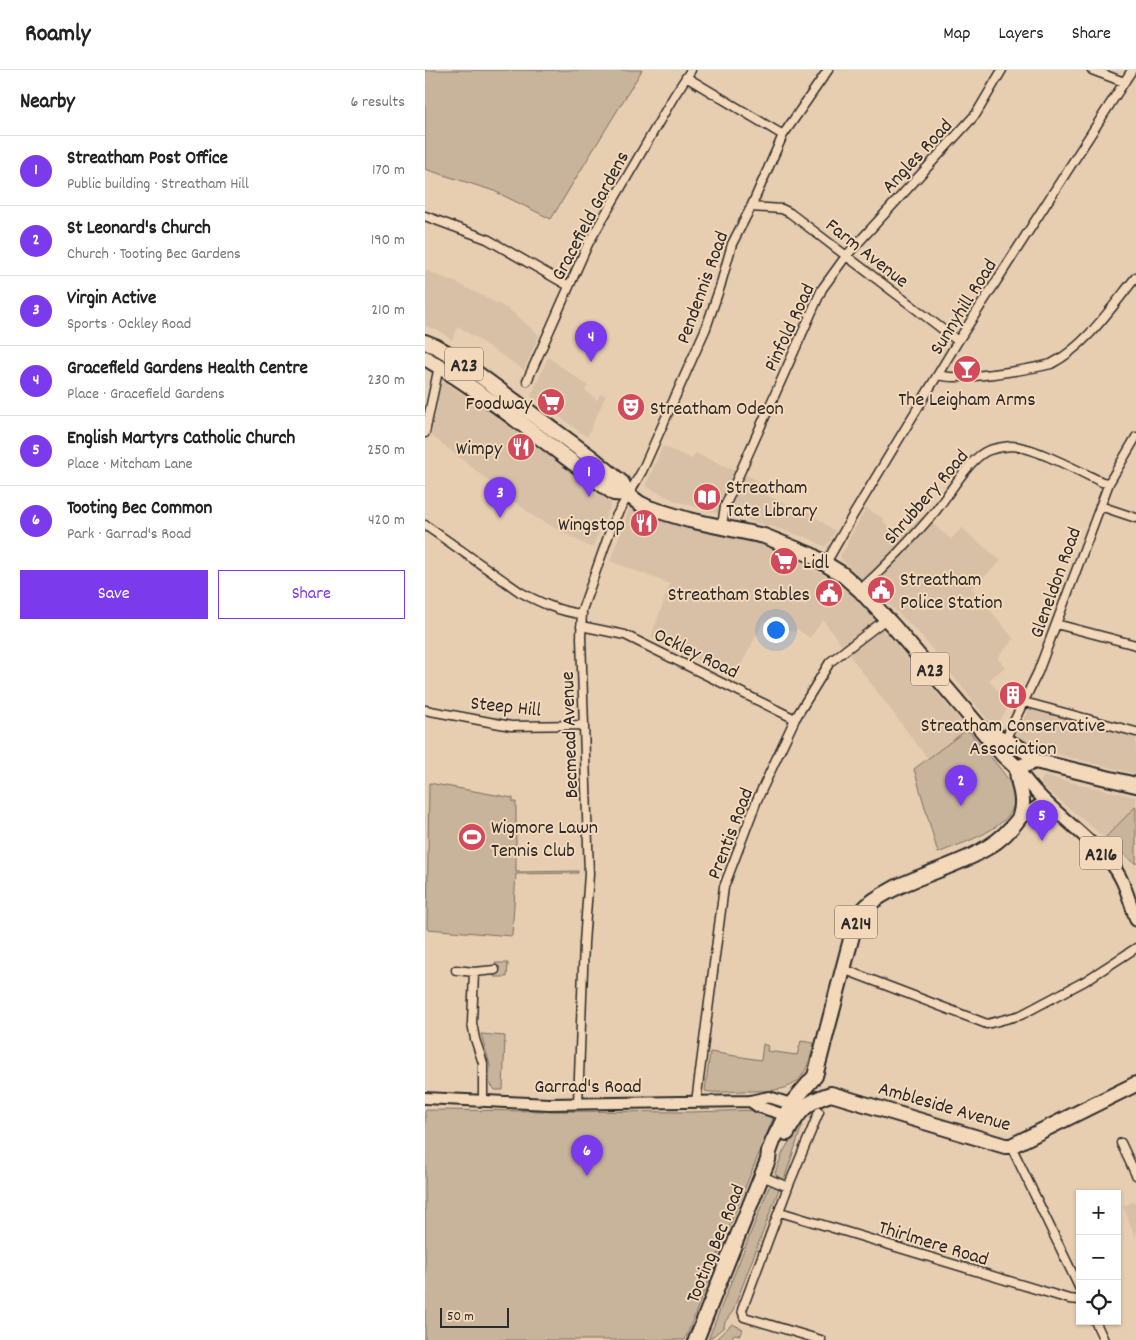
<!DOCTYPE html>
<meta charset="utf-8">
<style>
body{margin:0;font-family:Dekko,sans-serif;background:#f2f2f2;color:#222}
.controls{position:absolute;right:15px;bottom:15px;display:grid;overflow:hidden;border-radius:0px;box-shadow:0 1px 4px #0004}
.controls button{width:45px;height:45px;display:grid;place-items:center;padding:0;border:0;border-bottom:1px solid #e0e0e0;background:#fff;color:#222;font:25px sans-serif}
.scale{position:absolute;left:15px;bottom:12px;width:69px;box-sizing:border-box;padding-left:5px;border:2px solid #2b2b2b;border-top:0;font-size:14px;line-height:18px;white-space:nowrap;color:#2b2b2b;-webkit-text-stroke:4px #f3d9ba;paint-order:stroke}
.you{position:absolute;left:350px;top:559px;width:18px;height:18px;margin:-12px;border:4px solid #fff;border-radius:50%;background:#1a73e8;box-shadow:0 0 0 8px #1a73e833}
.badge{display:grid;place-items:center;width:32px;height:32px;border-radius:50%;background:#7c3aed;color:#fff;font-size:16px;font-weight:700}
.pin{position:absolute;translate:-50% -41px;filter:drop-shadow(0 1px 2px #0008)}
.pin::after{content:'';position:absolute;top:26px;width:18px;height:15px;background:inherit;clip-path:polygon(0 0,100% 0,50% 100%)}
.list{margin:0;padding:0;list-style:none}
h2{display:flex;justify-content:space-between;align-items:center;height:65px;margin:0;padding:0 20px;font-size:21px}
h2 small{font-size:16px;font-weight:400;color:#767676}
.list li{display:grid;grid-template-columns:32px 1fr auto;gap:15px;align-items:center;box-sizing:border-box;height:70px;padding:0 20px;border-top:1px solid #e0e0e0}
.list b{display:block;font-size:19px;white-space:nowrap}
.list p{margin:0;font-size:16px;white-space:nowrap;color:#767676}
.list em{font-size:16px;font-style:normal;color:#767676}
.actions{display:flex;gap:10px;padding:15px 20px}
.actions a{flex:1;padding:11px 0;border:1px solid #7c3aed;border-radius:0px;text-align:center;font-size:18px;color:#7c3aed}
.actions .main{background:#7c3aed;color:#fff}
.icon{flex:none;width:28px;height:28px;fill:none;stroke:currentColor;stroke-width:2;stroke-linecap:round;stroke-linejoin:round}
.map{position:relative;flex:none;width:711px;height:1270px;overflow:hidden}
header{display:flex;align-items:center;gap:30px;box-sizing:border-box;height:70px;padding:0 25px;background:#fff;border-bottom:1px solid #e0e0e0}
header strong{font-size:24px}
nav{display:flex;gap:28px;margin-inline-start:auto;font-size:18px}
main{display:flex}
aside{flex:1;background:#fff}
.map>svg:first-child{display:block}
</style>
<header>
<strong>Roamly</strong>
<nav><a>Map</a><a>Layers</a><a>Share</a></nav>
</header>
<main>
<aside>
<h2>Nearby<small>6 results</small></h2>
<ul class="list">
<li><span class="badge">1</span><div><b>Streatham Post Office</b><p>Public building · Streatham Hill</p></div><em>170 m</em></li>
<li><span class="badge">2</span><div><b>St Leonard's Church</b><p>Church · Tooting Bec Gardens</p></div><em>190 m</em></li>
<li><span class="badge">3</span><div><b>Virgin Active</b><p>Sports · Ockley Road</p></div><em>210 m</em></li>
<li><span class="badge">4</span><div><b>Gracefield Gardens Health Centre</b><p>Place · Gracefield Gardens</p></div><em>230 m</em></li>
<li><span class="badge">5</span><div><b>English Martyrs Catholic Church</b><p>Place · Mitcham Lane</p></div><em>250 m</em></li>
<li><span class="badge">6</span><div><b>Tooting Bec Common</b><p>Park · Garrad's Road</p></div><em>420 m</em></li>
</ul>
<div class="actions"><a class="main">Save</a><a>Share</a></div>
</aside>
<div class="map">
<svg width="711" height="1270" viewBox="0 0 711 1270">
<rect width="100%" height="100%" fill="#e7ceb1"/>
<filter id="ink" filterUnits="userSpaceOnUse"><feTurbulence type="fractalNoise" baseFrequency=".02" numOctaves="2"/><feDisplacementMap in="SourceGraphic" scale="10" xChannelSelector="R" yChannelSelector="G"/><feConvolveMatrix kernelMatrix="1 2 1 2 8 2 1 2 1" color-interpolation-filters="sRGB"/></filter>
<g filter="url(#ink)">
<path fill="#d7c0a6" d="M0 200 32 213 85 240 114 265 99 300 33 256 27 270 13 260 0 256Z
M123 287 163 316 160 320 172 330 175 324 181 325 162 367 106 326Z
M17 311 55 335 171 420 186 434 167 478 108 446 6 365Z
M238 376 267 389 270 383 330 409 345 427 383 442 410 461 405 471 400 477 386 469 345 456 284 441 251 431 220 416Z
M205 437 236 451 324 470 368 486 400 506 430 526 545 662 540 661 503 689 398 550 385 568 372 559 370 562 339 551 309 608 226 567 245 514 185 491Z
M441 438 459 449 458 451 475 468 498 446 526 469 537 458 576 491 547 518 589 569 572 588 580 597 564 610 574 622 579 618 589 629 572 654H570L562 649 496 565 415 488 416 484 422 476 423 471Z
M606 635 711 662V704L620 681 596 672 590 665Z
M619 706 711 727V736L680 768 616 715V710Z
M711 1131V1168L698 1136Z"/>
<path fill="#c8b39b" stroke="#7a6f63" d="M0 0H217L126 149 69 121 0 99Z
M540 661 545 662C556 677 576 697 585 713 608 753 539 772 513 783L489 699Z
M4 713 88 728V732H91V802L153 801V803L91 804 87 866 2 859Z
M711 736V794L679 769Z
M70 893H83L82 907H69Z
M56 964 80 966 78 1020H70L64 1012 65 995Z
M376 971 389 973C379 1021 363 1021 319 1021 307 1021 291 1024 280 1021L285 982 336 990 338 974 343 976 342 981 372 985Z
M0 1040 264 1042 333 1040 348 1049 302 1162 260 1270H0Z
M381 1044 359 1110 352 1106 350 1103 358 1082Z
M347 1115 354 1119 308 1241 300 1252 299 1257 283 1270 344 1117Z
M307 1254 318 1259 315 1265 309 1264 306 1270H290Z"/>
<g fill="none" stroke-linecap="round" stroke-linejoin="round">
<defs>
<path id="street" d="M667 0 699 12
M261 7 358 65
M326 137 357 139 365 143 533 271
M0 146 62 169 144 216
M514 305C530 312 606 299 626 294 661 276 686 238 711 207
M102 311 163 174 249 26 266 0
M0 363 14 296
M675 436 711 448
M0 455 95 522C114 532 135 542 157 544
M297 456 300 436 397 219 421 186 551 44 577 0
M401 493 427 447 533 271 707 0
M435 520C461 496 486 470 509 443 523 426 542 392 560 382 567 378 578 377 586 376 608 376 655 402 677 412L684 413
M631 554 711 575
M156 556 200 565 370 649
M599 632 711 662
M0 640 86 656 159 655
M580 670 613 602 684 413 711 367
M418 899 562 954 596 945 660 911 711 878
M31 900 49 902 70 900
M49 902 47 953 50 969 58 993V1031
M271 1032 299 817 332 730 370 649 405 592 461 549
M153 1033 159 873 164 804 156 568 157 540 189 450 217 401 281 258 295 217 307 174 326 137 358 65 403 0
M394 1042 363 1117 317 1240 319 1247 396 1270
M696 1073 711 1105
M586 1076 655 1219
M337 1106 363 1117
M355 1142 644 1229 655 1230
M670 1251 679 1270"/>
<path id="secondary" d="M0 1028 124 1034 325 1031 344 1027 372 1036
M325 1031 332 1036 366 1047"/>
<path id="primary" d="M593 699C618 736 655 758 684 791 699 807 704 830 711 850
M594 749 619 732"/>
<path id="highway" d="M0 272 10 276 31 288 167 388 197 413 202 424 214 433 224 438 264 450 339 466 386 485 417 504 435 520 470 558 578 685 592 698
M0 288C67 327 126 378 189 423L202 424
M560 660 604 683 610 691
M592 698 610 691 711 715
M362 1063C373 1042 382 1031 406 1024L580 1076H586L711 1014
M271 1270 343 1090 344 1082 348 1071 366 1034 390 1006 430 854C433 849 436 842 440 838 448 829 461 823 472 817 507 800 561 788 586 758 589 754 593 751 595 746 601 726 592 716 592 698"/>
</defs>
<use href="#street" stroke="#2b2b2b" stroke-width="11"/>
<use href="#secondary" stroke="#2b2b2b" stroke-width="14"/>
<use href="#primary" stroke="#2b2b2b" stroke-width="15"/>
<use href="#highway" stroke="#2b2b2b" stroke-width="18"/>
<use href="#street" stroke="#f3d9ba" stroke-width="8"/>
<use href="#secondary" stroke="#f3d9ba" stroke-width="10"/>
<use href="#primary" stroke="#f3d9ba" stroke-width="11"/>
<use href="#highway" stroke="#f3d9ba" stroke-width="14"/>
</g>
</g>
<defs>
<symbol id="bar-disc" viewBox="-11 -11 22 22"><circle r="9.5" fill="#d1495b" stroke="#f3d9ba"/><path d="M-6-5H6L.8 .8V4.5H3.5V6h-7V4.5H-.8V.8Z" fill="#fff"/></symbol>
<symbol id="supermarket-disc" viewBox="-11 -11 22 22"><circle r="9.5" fill="#d1495b" stroke="#f3d9ba"/><path d="M-6-5.5h2.5l.6 2H6L4.5 2H-2.5L-4.4-4H-6ZM-1.5 3.2a1.3 1.3 0 1 0 .1 0ZM3 3.2a1.3 1.3 0 1 0 .1 0Z" fill="#fff"/></symbol>
<symbol id="theatre-disc" viewBox="-11 -11 22 22"><circle r="9.5" fill="#d1495b" stroke="#f3d9ba"/><path d="M-5-5.5Q0-4 5-5.5V0Q5 5 0 6Q-5 5-5 0ZM-3.3-2.5H-1v1.5H-3.3ZM1-2.5H3.3v1.5H1ZM-2.8 1Q0 5.5 2.8 1Z" fill="#fff"/></symbol>
<symbol id="restaurant-disc" viewBox="-11 -11 22 22"><circle r="9.5" fill="#d1495b" stroke="#f3d9ba"/><path d="M-5-6h1v4h1v-4h1v4h1v-4h1v5L-1.5 .5V6h-2V.5L-5-1ZM5-6V6H3V1.5H1.5Q1.5-4 5-6Z" fill="#fff"/></symbol>
<symbol id="library-disc" viewBox="-11 -11 22 22"><circle r="9.5" fill="#d1495b" stroke="#f3d9ba"/><path d="M-6-4Q-3-5.5-.7-3.5V5Q-3 3-6 4ZM6-4Q3-5.5 .7-3.5V5Q3 3 6 4Z" fill="#fff"/></symbol>
<symbol id="civic-disc" viewBox="-11 -11 22 22"><circle r="9.5" fill="#d1495b" stroke="#f3d9ba"/><path d="M-.6-6.5H3V-4.5H.6V-3L4-1V1h2V6H-6V1h2V-1L-.6-3ZM-1.2 2.5V6h2.4V2.5Z" fill="#fff"/></symbol>
<symbol id="building-disc" viewBox="-11 -11 22 22"><circle r="9.5" fill="#d1495b" stroke="#f3d9ba"/><path d="M-4-6H4V6H1V3H-1V6H-4ZM-2.5-4.3h1.7v1.8h-1.7ZM.8-4.3h1.7v1.8H.8ZM-2.5-1h1.7V.8h-1.7ZM.8-1h1.7V.8H.8Z" fill="#fff"/></symbol>
<symbol id="stadium-disc" viewBox="-11 -11 22 22"><circle r="9.5" fill="#d1495b" stroke="#f3d9ba"/><path d="M0-5a6.5 5 0 1 0 0 10a6.5 5 0 1 0 0-10ZM-3.5-1.8h7v3.6h-7Z" fill="#fff"/></symbol>
</defs>
<g fill-rule="evenodd">
<use href="#bar-disc" x="526" y="283" width="32" height="32"/>
<use href="#supermarket-disc" x="110" y="316" width="32" height="32"/>
<use href="#theatre-disc" x="190" y="321" width="32" height="32"/>
<use href="#restaurant-disc" x="80" y="361" width="32" height="32"/>
<use href="#library-disc" x="266" y="411" width="32" height="32"/>
<use href="#restaurant-disc" x="203" y="437" width="32" height="32"/>
<use href="#supermarket-disc" x="343" y="475" width="32" height="32"/>
<use href="#civic-disc" x="440" y="504" width="32" height="32"/>
<use href="#civic-disc" x="388" y="507" width="32" height="32"/>
<use href="#building-disc" x="572" y="609" width="32" height="32"/>
<use href="#stadium-disc" x="31" y="751" width="32" height="32"/>
</g>
<g text-anchor="middle" stroke-width="4" stroke-linejoin="round" paint-order="stroke">
<g fill="#f3d9ba" stroke="#675f56" stroke-width="1">
<rect x="20" y="277.5" width="38" height="33" rx="4"/>
<rect x="486" y="582.5" width="38" height="33" rx="4"/>
<rect x="655" y="766.5" width="42" height="33" rx="4"/>
<rect x="410" y="835.5" width="42" height="33" rx="4"/>
</g>
<g font-size="19" font-weight="bold" fill="#2b2b2b">
<text x="39" y="301">A23</text>
<text x="505" y="606">A23</text>
<text x="676" y="790">A216</text>
<text x="431" y="859">A214</text>
</g>
<g font-size="20" fill="#2b2b2b" stroke="#f3d9ba">
<text transform="translate(491 85) rotate(-47)" y="7">Angles Road</text>
<text transform="translate(164 145) rotate(-62)" y="7">Gracefield Gardens</text>
<text transform="translate(443 182) rotate(38)" y="7">Farm Avenue</text>
<text transform="translate(276 217) rotate(-70)" y="7">Pendennis Road</text>
<text transform="translate(537 236) rotate(-58)" y="7">Sunnyhill Road</text>
<text transform="translate(363 257) rotate(-65)" y="7">Pinfold Road</text>
<text transform="translate(500 426) rotate(-49)" y="7">Shrubbery Road</text>
<text transform="translate(629 512) rotate(-70)" y="7">Gleneldon Road</text>
<text transform="translate(272 582) rotate(26)" y="7">Ockley Road</text>
<text transform="translate(81 635) rotate(6)" y="7">Steep Hill</text>
<text transform="translate(143 665) rotate(-92)" y="7">Becmead Avenue</text>
<text transform="translate(304 763) rotate(-69)" y="7">Prentis Road</text>
<text x="163" y="1022">Garrad's Road</text>
<text transform="translate(520 1035) rotate(16)" y="7">Ambleside Avenue</text>
<text transform="translate(509 1172) rotate(17)" y="7">Thirlmere Road</text>
<text transform="translate(289 1173) rotate(-68)" y="7">Tooting Bec Road</text>
</g>
<g font-size="20" fill="#2b2b2b" stroke="#f3d9ba" text-anchor="start">
<text x="542" y="335" text-anchor="middle">The Leigham Arms</text>
<text x="107" y="339" text-anchor="end">Foodway</text>
<text x="225" y="344">Streatham Odeon</text>
<text x="77" y="384" text-anchor="end">Wimpy</text>
<text x="301" y="423">Streatham<tspan x="301" dy="23">Tate Library</tspan></text>
<text x="200" y="460" text-anchor="end">Wingstop</text>
<text x="378" y="498">Lidl</text>
<text x="475" y="515">Streatham<tspan x="475" dy="23">Police Station</tspan></text>
<text x="385" y="530" text-anchor="end">Streatham Stables</text>
<text x="588" y="661" text-anchor="middle">Streatham Conservative<tspan x="588" dy="23">Association</tspan></text>
<text x="66" y="763">Wigmore Lawn<tspan x="66" dy="23">Tennis Club</tspan></text>
</g>
</g>
</svg>
<div class="controls">
<button>+</button>
<button>−</button>
<button><svg class="icon" aria-label="locate" viewBox="0 0 24 24"><circle cx="12" cy="12" r="6"/><path d="M12 2v4M12 18v4M2 12h4M18 12h4"/></svg></button>
</div>
<div class="scale">50 m</div>
<div class="you"></div>
<div class="pin badge" style="left:164px;top:427px">1</div>
<div class="pin badge" style="left:536px;top:736px">2</div>
<div class="pin badge" style="left:75px;top:448px">3</div>
<div class="pin badge" style="left:166px;top:292px">4</div>
<div class="pin badge" style="left:617px;top:771px">5</div>
<div class="pin badge" style="left:162px;top:1106px">6</div>
</div>
</main>
